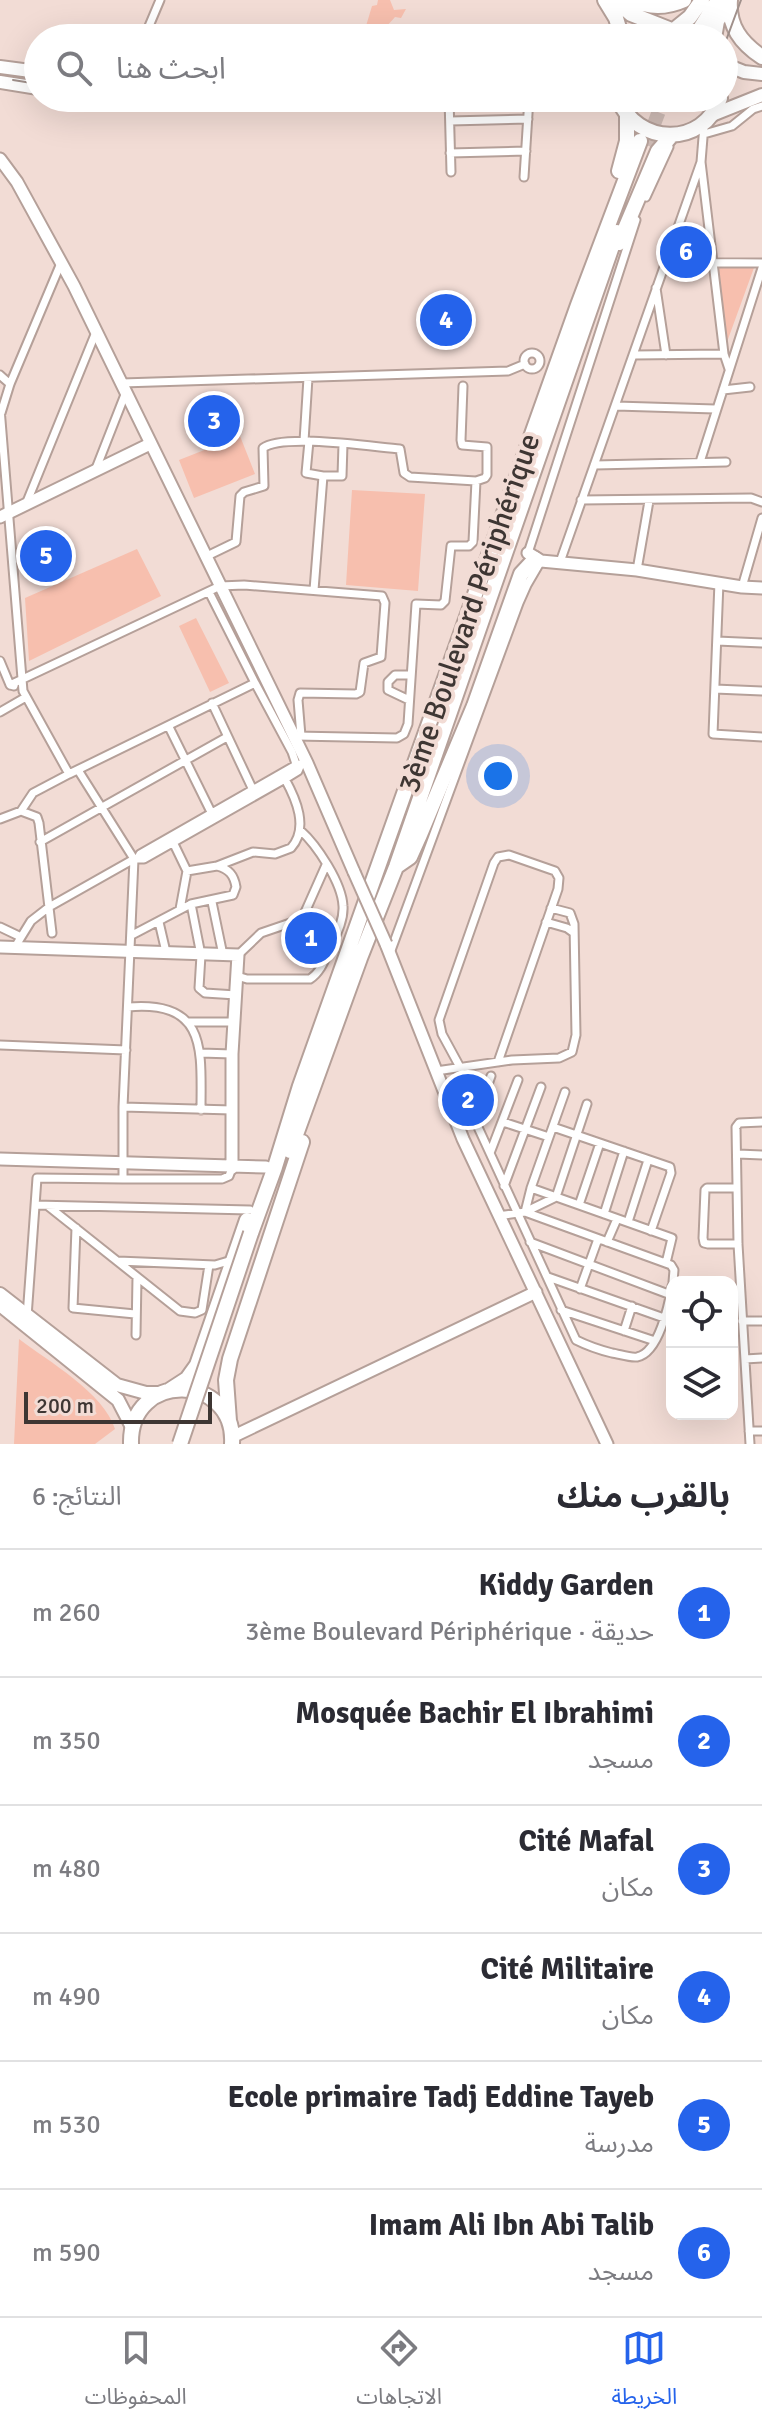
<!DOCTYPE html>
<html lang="ar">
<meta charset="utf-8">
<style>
body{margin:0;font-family:Signika,"Noto Sans Arabic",sans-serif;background:#f7f7f7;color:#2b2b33;direction:rtl}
.controls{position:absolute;right:24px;bottom:24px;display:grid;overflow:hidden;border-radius:16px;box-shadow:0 8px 32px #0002}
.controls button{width:72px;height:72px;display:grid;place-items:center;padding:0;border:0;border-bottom:2px solid #e1e1e2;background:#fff;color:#2b2b33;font:40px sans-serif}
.scale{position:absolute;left:24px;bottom:20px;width:188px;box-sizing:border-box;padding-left:8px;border:4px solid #3e3633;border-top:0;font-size:22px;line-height:28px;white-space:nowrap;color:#3e3633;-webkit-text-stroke:6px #f2dcd5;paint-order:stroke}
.you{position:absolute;left:498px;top:776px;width:28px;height:28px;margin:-20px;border:6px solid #fff;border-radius:50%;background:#1a73e8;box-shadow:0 0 0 12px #1a73e833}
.badge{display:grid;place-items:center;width:52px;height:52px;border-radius:50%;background:#2563eb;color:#fff;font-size:26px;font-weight:700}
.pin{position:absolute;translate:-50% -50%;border:4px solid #fff;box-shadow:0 2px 8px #0006}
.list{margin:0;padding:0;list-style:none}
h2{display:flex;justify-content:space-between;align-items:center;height:104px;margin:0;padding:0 32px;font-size:34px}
h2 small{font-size:26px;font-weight:400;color:#7c7c81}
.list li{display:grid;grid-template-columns:52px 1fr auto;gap:24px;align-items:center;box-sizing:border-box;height:128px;padding:0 32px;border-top:2px solid #e1e1e2}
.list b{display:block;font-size:30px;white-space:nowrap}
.list p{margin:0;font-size:26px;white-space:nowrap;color:#7c7c81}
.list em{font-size:26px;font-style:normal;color:#7c7c81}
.icon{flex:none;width:44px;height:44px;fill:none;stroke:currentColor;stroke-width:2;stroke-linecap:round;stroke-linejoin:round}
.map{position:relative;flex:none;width:762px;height:1444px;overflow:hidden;direction:ltr}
.search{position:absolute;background:#fff;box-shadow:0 8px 32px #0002;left:24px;right:24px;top:24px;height:88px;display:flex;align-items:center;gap:20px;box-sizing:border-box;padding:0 28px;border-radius:44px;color:#7c7c81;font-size:30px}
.sheet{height:872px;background:#fff}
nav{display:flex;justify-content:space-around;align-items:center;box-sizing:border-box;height:112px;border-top:2px solid #e1e1e2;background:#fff;font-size:22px;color:#7c7c81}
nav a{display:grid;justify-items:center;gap:4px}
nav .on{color:#2563eb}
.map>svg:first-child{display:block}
</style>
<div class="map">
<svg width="762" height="1444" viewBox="0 0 762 1444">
<rect width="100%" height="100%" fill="#f2dcd5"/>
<path fill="#f7bfae" d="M378 0H390L394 10 406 9 401 18 395 17C387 26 377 38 365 38L363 36 372 6 377 5Z
M755 265 727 342 717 266Z
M240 436 255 474 194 498 179 460Z
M352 490 425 494 418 591 346 585Z
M137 549 161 596 29 661 25 598Z
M196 618 229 683 210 692 179 626Z
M19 1339C48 1361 104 1393 115 1429L95 1444H14Z"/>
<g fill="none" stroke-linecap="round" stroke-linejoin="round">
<path stroke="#cebbb5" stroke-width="14" stroke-dasharray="14 7" stroke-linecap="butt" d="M646 145 664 98"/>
<defs>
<path id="street" d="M144 38 160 0
M449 98 451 172
M450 121 528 119
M704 125 701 162 724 354 729 369
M704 134 732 126 753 109 762 106
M450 153 526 151
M524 177 529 98
M646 197 669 147
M665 262 762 263
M656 288 666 355
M524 361a8 8 0 1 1 16 0a8 8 0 1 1-16 0Z
M634 355 724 354
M0 375 10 384
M122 383 508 371 525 364
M723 390 750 387
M616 406 715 409
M0 408 23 691 69 774
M1 413 10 384 61 263
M304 441 308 378
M309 441 306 473 323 476H342L343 444
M700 462 762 268
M595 465 726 462
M95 471 126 392
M581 500 751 498 762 502
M26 504 96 332
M528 553 636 220
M205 557 236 542 240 496 244 492 264 486 263 448C282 433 374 447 400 449L404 473 410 477 476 481 485 478 487 475V447L462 445 461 440 463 386
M560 562 701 162
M637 570 649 501
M719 582 713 734 762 737
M742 587 762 518
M314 590 323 476
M717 641 762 643
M0 661 10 685 14 686
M255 683 292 752 297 767
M10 685 220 586 244 585 382 596 385 603 381 657 364 663 360 692 356 694 300 693 298 700 301 736
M715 689 762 691
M409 700 388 690V682L395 675H411
M212 703 252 788
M0 712 26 697
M169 727 213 816
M296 736 397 738 404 734 408 724 416 604 441 605 445 601 451 546H469L473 542 476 481
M21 811 37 817 39 823 52 933
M0 819 21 811 33 793 69 774 255 683 209 592
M40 842 227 737
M173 842 187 871 217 866 253 852 275 854 291 848C309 828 296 799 285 779
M138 858 140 854 296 765 301 764
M212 902 223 955
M191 904 201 955 199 988 205 993 236 995
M180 909 187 871
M159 922 166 952
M546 922 567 928 574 933
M0 927 21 937
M132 935 191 904 233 895 236 887C234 875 229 869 217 866
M15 947 31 921 49 907 134 859H144L285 779 298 771 301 764
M390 953 519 603 527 585 541 561
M238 955 261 933 302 919 326 865
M237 976 247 979H310C321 972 325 959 330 948 336 935 344 921 343 906 342 883 317 845 300 830
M128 1007C208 1000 201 1051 201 1110
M189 1022H234
M0 1045 126 1050
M201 1053 232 1054
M461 1069 442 1034 439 1020 494 863 498 857 509 855 555 871 559 878 558 889 498 1062
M436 1071 512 1060 559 1058 572 1052 576 1035 574 924 570 913 551 908
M491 1076 478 1111 477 1125 576 1340C588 1346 600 1350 612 1353 619 1354 630 1358 637 1357 659 1353 669 1304 672 1286
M565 1092 531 1188 525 1212 671 1265 674 1270 673 1282
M123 1107 232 1110
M503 1122 549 1137
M553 1127 670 1167 671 1173 651 1231
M490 1153 518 1080
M738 1154 762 1155
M123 1179H222L229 1176 232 1168
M504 1186 541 1087
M531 1188 672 1238 666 1263
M737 1188H707L705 1190 703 1238 704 1243 708 1244H738
M35 1205 250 1210
M579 1205 600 1143
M48 1206 180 1311 195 1313 202 1310 209 1265
M604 1214 624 1151
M498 1216 525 1212 556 1197 587 1104
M628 1222 648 1160
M76 1228 73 1308 135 1314
M530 1242 671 1295
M607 1242 617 1219
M118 1261 215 1265 232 1260
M548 1277 664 1318
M580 1289 598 1239
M561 1310 655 1341
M27 1317 37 1178 123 1179V1107L134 859 78 770
M742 1321H762
M624 1331 632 1306
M136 1335 137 1277
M745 1359 762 1358
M749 1431H762
M750 1444 738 1244 736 1127 739 1123 762 1122"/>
<path id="secondary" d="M0 159 17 182 74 286 307 763 354 872
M0 517 150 444
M528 553 541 561 637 570 742 587 762 588
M386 944 463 1139 607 1444
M0 947 238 955 232 1054V1168
M0 1159 266 1167
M232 1437 536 1292"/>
<path id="primary" d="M724 64 744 72 762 74
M0 67 38 72
M0 82 38 88
M712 115 762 95
M0 1294 117 1385 146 1393H161
M0 1305 118 1400 132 1427"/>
<path id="highway" d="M605 0 616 18 622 38
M615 0 631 14 669 29
M632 0C649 8 666 8 684 0
M730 0C728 26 741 43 762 57
M701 27 718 0
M674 30 690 17 702 0
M640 38C660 28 678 27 698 38
M714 38 717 21 729 2
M618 98C636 146 704 148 720 98
M619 171 627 141V116
M619 243 658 151 672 135
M397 866 410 857 419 837 474 706 521 574 535 559
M290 1151 360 958 396 867 617 232
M251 1233 275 1167 300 1086 578 305 640 141
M170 1390 187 1379 197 1365 247 1220
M229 1421 226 1380 230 1359 302 1142
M131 1444C129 1370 236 1373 232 1444"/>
</defs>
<use href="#street" stroke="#b5a099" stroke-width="11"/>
<use href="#secondary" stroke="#b5a099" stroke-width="15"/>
<use href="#primary" stroke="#b5a099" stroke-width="16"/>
<use href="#highway" stroke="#b5a099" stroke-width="18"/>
<use href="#street" stroke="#fff" stroke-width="7"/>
<use href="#secondary" stroke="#fff" stroke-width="11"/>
<use href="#primary" stroke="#fff" stroke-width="12"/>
<use href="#highway" stroke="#fff" stroke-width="14"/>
<path stroke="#a1918c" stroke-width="2" d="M724 46 741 0
M13 80 38 84"/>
<defs>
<path id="secondary-bridge" d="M354 872 386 944"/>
<path id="highway-bridge" d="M180 1444 251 1233"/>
</defs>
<use href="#secondary-bridge" stroke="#b5a099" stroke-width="15" stroke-linecap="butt"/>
<use href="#highway-bridge" stroke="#b5a099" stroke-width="18" stroke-linecap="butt"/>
<use href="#secondary-bridge" stroke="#fff" stroke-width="11"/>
<use href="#highway-bridge" stroke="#fff" stroke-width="14"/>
</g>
<g text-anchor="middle" stroke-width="8" stroke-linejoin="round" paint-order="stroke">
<g font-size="30" fill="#3e3633" stroke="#f2dcd5">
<text transform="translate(469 613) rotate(-71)" y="10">3ème Boulevard Périphérique</text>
</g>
</g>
</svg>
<div class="controls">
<button><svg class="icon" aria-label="locate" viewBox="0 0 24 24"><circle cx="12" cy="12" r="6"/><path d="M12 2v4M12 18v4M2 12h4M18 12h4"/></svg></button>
<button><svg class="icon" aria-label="layers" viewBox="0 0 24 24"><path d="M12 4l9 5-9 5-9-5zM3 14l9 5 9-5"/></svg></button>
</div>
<div class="scale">200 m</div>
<div class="you"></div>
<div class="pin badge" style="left:311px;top:938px">1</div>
<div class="pin badge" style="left:468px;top:1100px">2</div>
<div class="pin badge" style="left:214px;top:421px">3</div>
<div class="pin badge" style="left:446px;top:320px">4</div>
<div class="pin badge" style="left:46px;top:556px">5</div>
<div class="pin badge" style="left:686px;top:252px">6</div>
<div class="search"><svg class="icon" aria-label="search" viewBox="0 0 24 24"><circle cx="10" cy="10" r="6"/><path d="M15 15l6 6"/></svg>ابحث هنا</div>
</div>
<section class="sheet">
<h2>بالقرب منك<small>النتائج: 6</small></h2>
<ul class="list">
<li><span class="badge">1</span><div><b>Kiddy Garden</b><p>حديقة · 3ème Boulevard Périphérique</p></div><em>260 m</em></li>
<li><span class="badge">2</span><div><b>Mosquée Bachir El Ibrahimi</b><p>مسجد</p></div><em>350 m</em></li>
<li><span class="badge">3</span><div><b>Cité Mafal</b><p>مكان</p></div><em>480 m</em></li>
<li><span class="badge">4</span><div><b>Cité Militaire</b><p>مكان</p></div><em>490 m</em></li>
<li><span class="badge">5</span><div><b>Ecole primaire Tadj Eddine Tayeb</b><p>مدرسة</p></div><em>530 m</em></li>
<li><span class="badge">6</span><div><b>Imam Ali Ibn Abi Talib</b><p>مسجد</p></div><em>590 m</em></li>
</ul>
</section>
<nav>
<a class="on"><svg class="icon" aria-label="map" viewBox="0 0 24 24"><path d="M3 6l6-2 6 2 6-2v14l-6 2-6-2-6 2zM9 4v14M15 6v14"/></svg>الخريطة</a>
<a><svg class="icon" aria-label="directions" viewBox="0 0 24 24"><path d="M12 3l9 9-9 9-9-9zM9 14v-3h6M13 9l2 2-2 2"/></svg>الاتجاهات</a>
<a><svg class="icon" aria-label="saved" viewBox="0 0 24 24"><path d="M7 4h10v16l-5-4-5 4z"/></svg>المحفوظات</a>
</nav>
